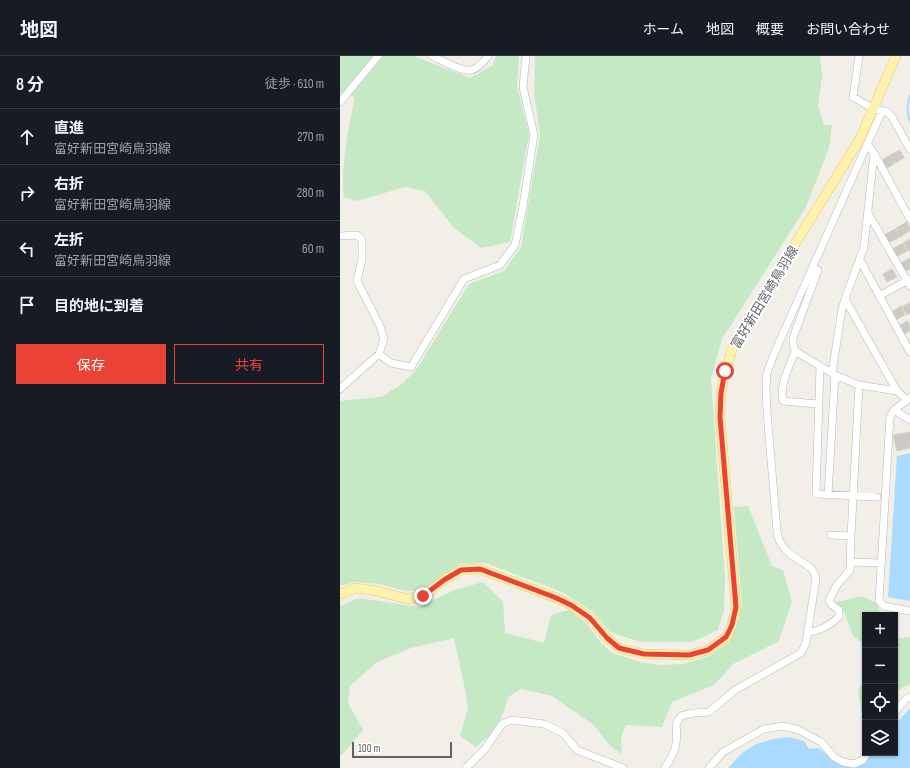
<!DOCTYPE html>
<html lang="ja">
<meta charset="utf-8">
<style>
body{margin:0;font-family:"Sofia Sans Condensed","Noto Sans JP",sans-serif;background:#20242c;color:#f1f3f6}
.controls{position:absolute;right:12px;bottom:12px;display:grid;overflow:hidden;border-radius:0px;box-shadow:0 1px 3px #0004}
.controls button{width:36px;height:36px;display:grid;place-items:center;padding:0;border:0;border-bottom:1px solid #363941;background:#171b24;color:#f1f3f6;font:20px sans-serif}
.scale{position:absolute;left:12px;bottom:10px;width:100px;box-sizing:border-box;padding-left:4px;border:2px solid #5f6368;border-top:0;font-size:11px;line-height:14px;white-space:nowrap;color:#5f6368;-webkit-text-stroke:3px #fff;paint-order:stroke}
.stop{position:absolute;width:12px;height:12px;margin:-9px;border:3px solid #ea4335;border-radius:50%;background:#fff}
.stop.end{background:#ea4335;border-color:#fff;box-shadow:0 1px 4px #0008}
.list{margin:0;padding:0;list-style:none}
h2{display:flex;justify-content:space-between;align-items:center;height:52px;margin:0;padding:0 16px;font-size:17px}
h2 small{font-size:13px;font-weight:400;color:#9ea1a6}
.list li{display:grid;grid-template-columns:26px 1fr auto;gap:12px;align-items:center;box-sizing:border-box;height:56px;padding:0 16px;border-top:1px solid #363941}
.list b{display:block;font-size:15px;white-space:nowrap}
.list p{margin:0;font-size:13px;white-space:nowrap;color:#9ea1a6}
.list em{font-size:13px;font-style:normal;color:#9ea1a6}
.actions{display:flex;gap:8px;padding:12px 16px}
.actions a{flex:1;padding:9px 0;border:1px solid #ea4335;border-radius:0px;text-align:center;font-size:14px;color:#ea4335}
.actions .main{background:#ea4335;color:#fff}
.icon{flex:none;width:22px;height:22px;fill:none;stroke:currentColor;stroke-width:2;stroke-linecap:round;stroke-linejoin:round}
.map{position:relative;flex:none;width:570px;height:712px;overflow:hidden}
header{display:flex;align-items:center;gap:24px;box-sizing:border-box;height:56px;padding:0 20px;background:#171b24;border-bottom:1px solid #363941}
header strong{font-size:19px}
nav{display:flex;gap:22px;margin-inline-start:auto;font-size:14px}
main{display:flex}
aside{flex:1;background:#171b24}
.map>svg:first-child{display:block}
</style>
<header>
<strong>地図</strong>
<nav><a>ホーム</a><a>地図</a><a>概要</a><a>お問い合わせ</a></nav>
</header>
<main>
<aside>
<h2>8 分<small>徒歩 · 610 m</small></h2>
<ul class="list">
<li><svg class="icon" aria-label="ahead" viewBox="0 0 24 24"><path d="M12 20V5M6 11l6-6 6 6"/></svg><div><b>直進</b><p>富好新田宮崎鳥羽線</p></div><em>270 m</em></li>
<li><svg class="icon" aria-label="right" viewBox="0 0 24 24"><path d="M7 20v-9h11M14 6l5 5-5 5"/></svg><div><b>右折</b><p>富好新田宮崎鳥羽線</p></div><em>280 m</em></li>
<li><svg class="icon" aria-label="left" viewBox="0 0 24 24"><path d="M17 20v-9H6M10 6l-5 5 5 5"/></svg><div><b>左折</b><p>富好新田宮崎鳥羽線</p></div><em>60 m</em></li>
<li><svg class="icon" aria-label="arrive" viewBox="0 0 24 24"><path d="M6 21V4h12l-3 4 3 4H6"/></svg><div><b>目的地に到着</b></div></li>
</ul>
<div class="actions"><a class="main">保存</a><a>共有</a></div>
</aside>
<div class="map">
<svg width="570" height="712" viewBox="0 0 570 712">
<rect width="100%" height="100%" fill="#f1efe8"/>
<path fill="#c5e8c5" d="M0 0H74L130 22 153 9 156 0H179L177 30 189 78 170 186 141 192 113 171 85 135 65 131 17 145 4 141C0 116 9 68 15 41L0 37Z
M195 0H480L482 19 478 50 484 69H492L489 92 466 151 382 283 371 323 385 522 384 554 378 574 352 586H300L270 576 253 556 222 536 146 507 120 508 82 534 66 535 39 528 15 526 0 530V345L41 341 62 328 76 314 129 228 164 215 181 191 200 79 194 36Z
M408 450 432 510 443 514 452 546 439 585 393 608 374 629 332 646 322 671 286 669 281 681 282 698 270 690 254 669 212 640 181 633 168 641C161 668 157 674 136 691L120 680 128 652 124 628 114 582 71 592 37 606 10 630 8 647 23 674 0 701V550L18 542 79 551 115 534 143 526 163 546 165 577 204 587 211 559 229 554 246 567 262 588 274 598 301 606 321 609 343 608 369 600 389 587 397 569 402 550 394 451Z
M522 540 537 548 541 559H525V593L520 585 513 580 505 558 496 546Z
M570 581V628L565 630 555 637V583Z
M525 622V666L523 665 518 634Z"/>
<path fill="#aadaff" d="M570 397V545L548 541 557 400Z
M570 652V712H388L402 697 416 688 433 683 449 681 464 685 469 693 478 692C496 707 516 712 532 697H555V669Z"/>
<g fill="none" stroke-linecap="round" stroke-linejoin="round">
<path stroke="#aadaff" stroke-width="2" d="M570 39C567 48 566 56 570 66"/>
</g>
<path fill="#cccac5" stroke="#d6d1c6" d="M560 94 564 102 555 107 550 99Z
M550 99 554 108 545 113 541 105Z
M567 166 570 172V175L560 181 556 172Z
M555 173 560 181 548 187 544 179Z
M570 183V194L568 195 564 186Z
M563 187 567 195 556 201 552 193Z
M570 202V213L565 215 560 207Z
M552 213 557 221 547 226 543 218Z
M570 246V257L567 259 562 251Z
M561 250 565 259 554 265 550 257Z
M568 265 570 270V275L563 279 558 270Z
M570 376V392L557 395 553 379Z"/>
<g fill="none" stroke-linecap="round" stroke-linejoin="round">
<defs>
<path id="minor" d="M92 0C102 4 121 16 131 14 138 13 144 5 148 0
M519 0 513 41 534 53 547 56 552 61 570 93
M0 46 38 0
M534 97 570 163
M528 157 570 230
M0 180 17 179 22 184V203L17 225 40 270 44 283 39 298 0 333
M520 204 570 296
M474 211 478 214 453 282V287L455 295 495 319 519 329 557 335 567 344
M539 240 570 223
M505 243 557 335
M455 295C450 310 439 329 443 345L478 348
M39 298 51 307 71 311 124 223 160 209 175 189 183 150 194 79 183 31 186 0
M480 310 476 438 537 441
M492 317 502 253 505 243 524 191 534 97 527 88
M570 342 554 354 550 361 539 545 544 550 570 555
M554 354 570 364
M488 439 495 319
M491 479 511 480 519 329
M510 506 541 507
M467 576C478 576 493 568 499 560V554L491 548 489 544 497 529 510 514 511 480
M555 656 566 643 570 641
M126 712 145 693 162 668 172 664 204 668 223 677 237 694 283 712
M325 712C336 695 338 688 336 668L341 660 353 657 369 656 395 634 461 597 466 587 476 522 474 517 471 512 450 498 444 492 439 484 437 475 427 356 426 330 427 317 434 298 542 55
M369 712 383 696 424 673 443 670 459 674 481 686 494 701 503 706 514 708 523 704 527 697"/>
<path id="major" d="M0 538 16 532 37 535 67 543 83 540 104 524 121 514 140 513 214 541 231 549 250 562 267 582 279 592 304 598 349 599 368 594 387 581 392 569 396 551 380 361 381 337 385 315 395 285 520 83 556 0"/>
</defs>
<use href="#minor" stroke="#b5b8bc" stroke-width="8"/>
<use href="#major" stroke="#f2c960" stroke-width="10"/>
<use href="#minor" stroke="#fff" stroke-width="7"/>
<use href="#major" stroke="#fff2af" stroke-width="9"/>
</g>
<g fill="none" stroke-linecap="round" stroke-linejoin="round">
<path stroke="#ea4335" stroke-width="5" d="M83 540 104 524 121 514 140 513 214 541 231 549 250 562 267 582 279 592 304 598 349 599 368 594 386 581 392 569 396 551 380 361 381 337 385 315"/>
</g>
<g text-anchor="middle" stroke-width="4" stroke-linejoin="round" paint-order="stroke">
<g font-size="13" fill="#5f6368" stroke="#fff">
<text transform="translate(424 241) rotate(-59)" y="5">富好新田宮崎鳥羽線</text>
</g>
</g>
</svg>
<div class="controls">
<button>+</button>
<button>−</button>
<button><svg class="icon" aria-label="locate" viewBox="0 0 24 24"><circle cx="12" cy="12" r="6"/><path d="M12 2v4M12 18v4M2 12h4M18 12h4"/></svg></button>
<button><svg class="icon" aria-label="layers" viewBox="0 0 24 24"><path d="M12 4l9 5-9 5-9-5zM3 14l9 5 9-5"/></svg></button>
</div>
<div class="scale">100 m</div>
<div class="stop" style="left:385px;top:315px"></div>
<div class="stop end" style="left:83px;top:540px"></div>
</div>
</main>
